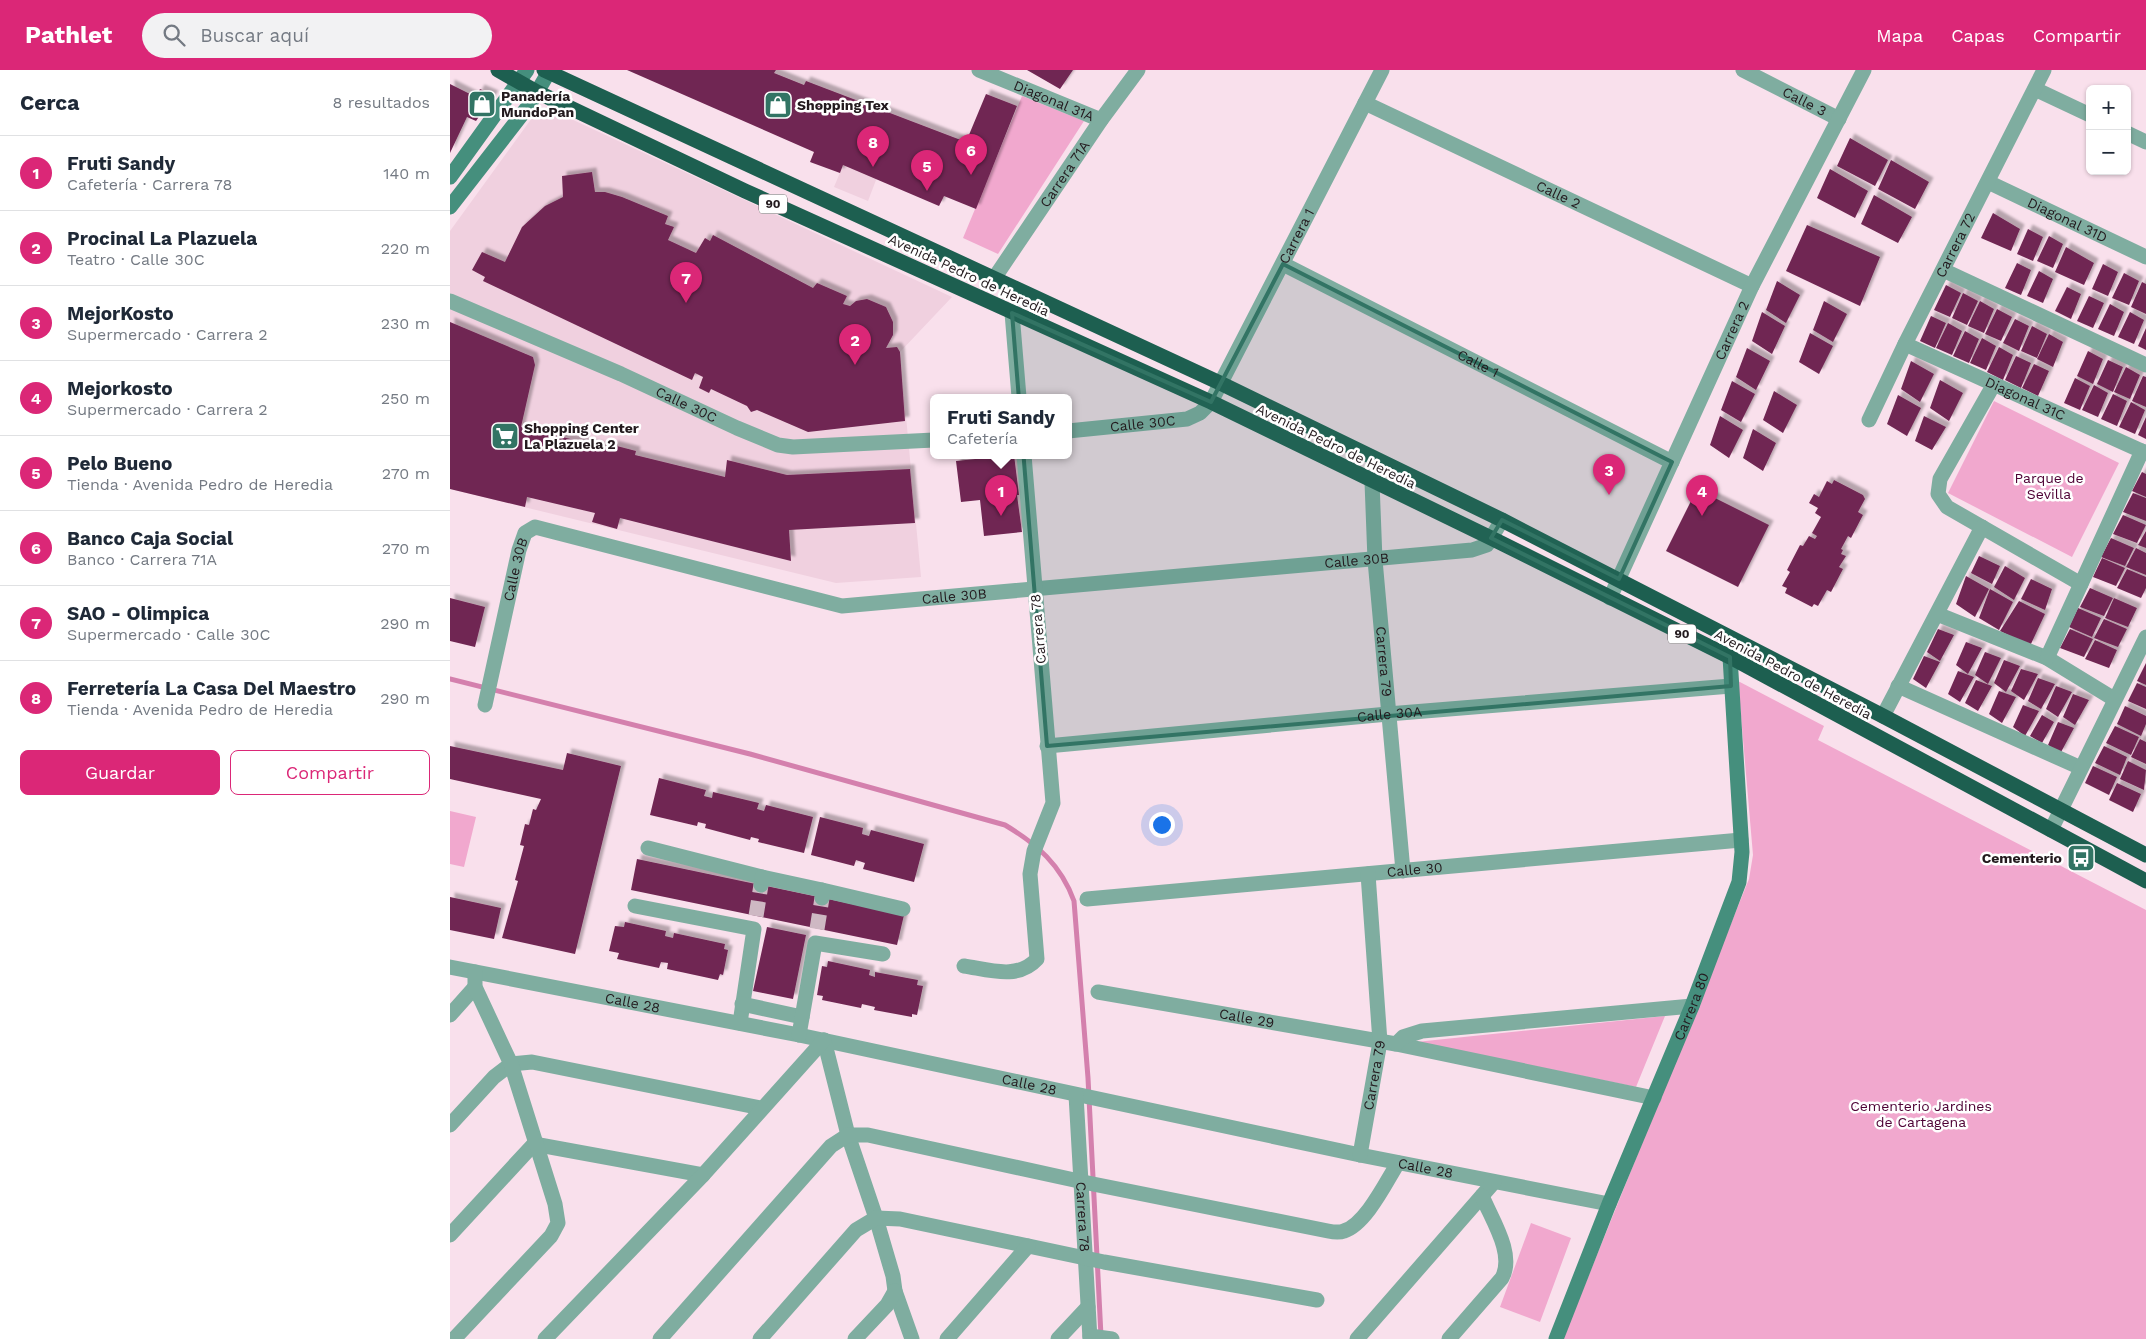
<!DOCTYPE html>
<html lang="es">
<meta charset="utf-8">
<style>
body{margin:0;font-family:"Work Sans",sans-serif;background:#f2f2f3;color:#1f2937}
.controls{position:absolute;right:15px;top:15px;display:grid;overflow:hidden;border-radius:8px;box-shadow:0 1px 4px #0004}
.controls button{width:45px;height:45px;display:grid;place-items:center;padding:0;border:0;border-bottom:1px solid #e0e1e3;background:#fff;color:#1f2937;font:25px sans-serif}
.you{position:absolute;left:711px;top:754px;width:18px;height:18px;margin:-12px;border:4px solid #fff;border-radius:50%;background:#1a73e8;box-shadow:0 0 0 8px #1a73e833}
.badge{display:grid;place-items:center;width:32px;height:32px;border-radius:50%;background:#db2777;color:#fff;font-size:16px;font-weight:700}
.pin{position:absolute;translate:-50% -41px;filter:drop-shadow(0 1px 2px #0008)}
.pin::after{content:'';position:absolute;top:26px;width:18px;height:15px;background:inherit;clip-path:polygon(0 0,100% 0,50% 100%)}
.popup{position:absolute;left:480px;top:324px;width:142px;height:65px;box-sizing:border-box;display:grid;place-content:center;border-radius:8px;background:#fff;filter:drop-shadow(0 1px 4px #0005);font-size:16px;white-space:nowrap;color:#747a83}
.popup b{font-size:19px;color:#1f2937}
.popup::after{content:'';position:absolute;left:50%;top:100%;margin-left:-10px;border:10px solid transparent;border-top-color:#fff}
.list{margin:0;padding:0;list-style:none}
h2{display:flex;justify-content:space-between;align-items:center;height:65px;margin:0;padding:0 20px;font-size:21px}
h2 small{font-size:16px;font-weight:400;color:#747a83}
.list li{display:grid;grid-template-columns:32px 1fr auto;gap:15px;align-items:center;box-sizing:border-box;height:75px;padding:0 20px;border-top:1px solid #e0e1e3}
.list b{display:block;font-size:19px;white-space:nowrap}
.list p{margin:0;font-size:16px;white-space:nowrap;color:#747a83}
.list em{font-size:16px;font-style:normal;color:#747a83}
.actions{display:flex;gap:10px;padding:15px 20px}
.actions a{flex:1;padding:11px 0;border:1px solid #db2777;border-radius:8px;text-align:center;font-size:18px;color:#db2777}
.actions .main{background:#db2777;color:#fff}
.icon{flex:none;width:28px;height:28px;fill:none;stroke:currentColor;stroke-width:2;stroke-linecap:round;stroke-linejoin:round}
.map{position:relative;flex:none;width:1696px;height:1269px;overflow:hidden}
header{display:flex;align-items:center;gap:30px;box-sizing:border-box;height:70px;padding:0 25px;background:#db2777;color:#fff}
header strong{font-size:24px}
nav{display:flex;gap:28px;margin-inline-start:auto;font-size:18px}
.search{width:350px;height:45px;background:#f2f2f3;display:flex;align-items:center;gap:12px;box-sizing:border-box;padding:0 18px;border-radius:28px;color:#747a83;font-size:19px}
main{display:flex}
aside{flex:1;background:#fff}
.map>svg:first-child{display:block}
</style>
<header>
<strong>Pathlet</strong>
<div class="search"><svg class="icon" aria-label="search" viewBox="0 0 24 24"><circle cx="10" cy="10" r="6"/><path d="M15 15l6 6"/></svg>Buscar aquí</div>
<nav><a>Mapa</a><a>Capas</a><a>Compartir</a></nav>
</header>
<main>
<aside>
<h2>Cerca<small>8 resultados</small></h2>
<ul class="list">
<li><span class="badge">1</span><div><b>Fruti Sandy</b><p>Cafetería · Carrera 78</p></div><em>140 m</em></li>
<li><span class="badge">2</span><div><b>Procinal La Plazuela</b><p>Teatro · Calle 30C</p></div><em>220 m</em></li>
<li><span class="badge">3</span><div><b>MejorKosto</b><p>Supermercado · Carrera 2</p></div><em>230 m</em></li>
<li><span class="badge">4</span><div><b>Mejorkosto</b><p>Supermercado · Carrera 2</p></div><em>250 m</em></li>
<li><span class="badge">5</span><div><b>Pelo Bueno</b><p>Tienda · Avenida Pedro de Heredia</p></div><em>270 m</em></li>
<li><span class="badge">6</span><div><b>Banco Caja Social</b><p>Banco · Carrera 71A</p></div><em>270 m</em></li>
<li><span class="badge">7</span><div><b>SAO - Olimpica</b><p>Supermercado · Calle 30C</p></div><em>290 m</em></li>
<li><span class="badge">8</span><div><b>Ferretería La Casa Del Maestro</b><p>Tienda · Avenida Pedro de Heredia</p></div><em>290 m</em></li>
</ul>
<div class="actions"><a class="main">Guardar</a><a>Compartir</a></div>
</aside>
<div class="map">
<svg width="1696" height="1269" viewBox="0 0 1696 1269">
<defs>
<filter id="shadow"><feDropShadow dx="4.5" dy="-4.5" stdDeviation="1" flood-color="#0004"/></filter>
</defs>
<rect width="100%" height="100%" fill="#f9e0ec"/>
<path fill="#f0d0df" d="M418 35 450 47 418 131 384 117Z
M92 39 102 40 502 227 450 282 471 507 386 513 0 419V161L87 41Z"/>
<path fill="#f1a8ce" d="M572 26 634 51 548 184 513 168Z
M1544 331 1669 393 1622 487 1498 423Z
M1288 611 1374 656 1368 670 1696 840V1269H1113L1299 809 1303 785Z
M0 741 26 747 14 797 0 794Z
M1215 946 1186 1017 966 972Z
M1081 1153 1121 1168 1090 1252 1050 1237Z"/>
<g fill="none" stroke-linecap="round" stroke-linejoin="round">
<path stroke="#d480ad" stroke-width="5" d="M0 609 300 684 555 755C587 774 611 795 624 831L638 1008 651 1266"/>
</g>
<path fill="#702652" filter="url(#shadow)" d="M177 0H326L324 3 354 15 356 11 516 72 536 24 567 36 526 139 494 126 489 136 393 95 390 103 360 92 364 82Z
M577 0H623L610 19Z
M0 14 26 27 30 19 44 25 26 51 17 47 0 83Z
M1400 68 1438 90 1425 116 1387 96Z
M1441 90 1479 112 1465 139 1428 119Z
M1380 99 1418 121 1405 148 1367 128Z
M142 102 145 122H155L172 127 218 146 215 154 224 157 218 170 246 183 255 168 260 171 263 165 363 218 367 213 397 226 393 234 400 236 406 231 417 229 436 237 443 252V265L436 278 447 277 450 282 455 351 358 362 307 340 301 342 297 336 261 319 259 323 249 318 253 307 245 303 242 310 33 211 35 207 22 200 32 182 55 192 72 157 95 136 113 127 112 106Z
M1424 125 1462 147 1448 173 1411 154Z
M1543 143 1570 159 1561 181 1531 168Z
M1357 155 1430 187 1410 236 1336 201Z
M1578 159 1593 167 1583 191 1567 184Z
M1599 166 1613 174 1603 198 1587 191Z
M1616 177 1644 193 1634 215 1605 202Z
M1567 193 1581 200 1571 225 1555 218Z
M1653 194 1668 202 1658 226 1642 219Z
M1589 201 1603 209 1593 233 1577 226Z
M1674 203 1689 211 1679 235 1662 228Z
M1327 211 1350 225 1336 253 1316 240Z
M1692 212 1696 214V244L1681 237Z
M1496 215 1511 223 1500 247 1484 240Z
M1617 217 1631 224 1621 249 1605 241Z
M1513 223 1528 231 1517 255 1502 248Z
M1639 226 1654 233 1643 258 1627 251Z
M1374 231 1397 244 1383 272 1363 260Z
M1530 231 1544 239 1534 263 1518 256Z
M1660 234 1674 242 1664 266 1648 259Z
M1547 239 1562 247 1551 271 1535 264Z
M1312 242 1335 256 1322 284 1302 271Z
M1680 242 1694 250 1684 274 1668 267Z
M1481 246 1496 253 1485 278 1470 271Z
M1565 249 1579 256 1569 281 1553 273Z
M0 252 83 287 85 295 71 357 162 379 163 375 186 381 185 385 275 407 277 390 337 405 460 399 465 453 339 460 341 491 170 448 167 459 142 452 145 443 77 427 75 437 0 419Z
M1498 253 1512 261 1502 285 1486 278Z
M1582 256 1597 264 1587 288 1571 281Z
M1696 258V280L1688 276Z
M1515 261 1529 269 1519 293 1503 286Z
M1360 263 1383 276 1369 304 1349 292Z
M1599 264 1613 272 1603 297 1587 289Z
M1532 268 1546 276 1536 300 1520 293Z
M1549 277 1563 285 1553 310 1537 302Z
M1297 278 1320 291 1306 320 1286 307Z
M1638 281 1653 289 1643 314 1627 306Z
M1566 286 1581 293 1571 318 1555 310Z
M1658 290 1673 297 1663 322 1647 314Z
M1461 291 1484 304 1470 332 1451 319Z
M1584 294 1599 301 1588 326 1572 318Z
M1676 297 1690 305 1680 329 1664 322Z
M1693 306 1696 307V337L1682 331Z
M1625 308 1640 316 1630 340 1614 333Z
M1490 310 1513 323 1499 351 1480 338Z
M1282 311 1305 324 1291 352 1271 340Z
M1644 315 1658 323 1648 347 1632 340Z
M1324 321 1347 335 1333 363 1313 350Z
M1663 324 1677 331 1667 356 1651 349Z
M1448 325 1471 338 1457 366 1437 354Z
M1681 332 1695 340 1685 364 1669 357Z
M1270 346 1293 360 1279 388 1260 375Z
M1474 346 1496 357 1482 380 1465 371Z
M1696 347V369L1688 365Z
M1303 359 1326 373 1313 401 1293 388Z
M564 385 569 425H567L572 462 534 466 530 430 511 432 506 391Z
M1692 402 1696 404V427L1682 421Z
M1384 410 1413 425 1415 429 1408 442 1413 445 1401 468 1398 466 1391 479 1393 480 1391 484 1396 486 1389 497 1393 499 1381 522 1377 520 1368 536 1364 534 1362 537 1335 523 1337 518 1332 516 1340 502 1337 500 1350 475 1353 476 1359 466 1365 469 1367 466 1362 463 1371 447 1365 443 1368 438 1359 433 1364 424 1369 427 1377 411 1382 414Z
M1247 419 1319 455 1288 517 1216 481Z
M1683 423 1696 428V451L1673 442Z
M1673 445 1696 455 1687 473 1663 464Z
M1696 461V478L1688 475Z
M1661 468 1684 478 1675 496 1651 487Z
M1686 478 1696 483V505L1676 497Z
M1529 486 1550 496 1542 514 1521 503Z
M1652 488 1675 498 1666 516 1643 507Z
M1555 496 1575 508 1564 530 1544 517Z
M1677 499 1696 507V518L1691 528 1667 518Z
M1516 506 1539 519 1525 547 1506 534Z
M1581 509 1602 519 1595 540 1571 529Z
M1640 518 1663 528 1654 546 1630 537Z
M1540 519 1563 532 1549 560 1529 548Z
M0 528 35 537 25 577 0 571Z
M1664 528 1687 538 1678 557 1655 548Z
M1569 531 1595 544 1580 576 1550 561Z
M1628 538 1651 548 1642 567 1619 557Z
M1654 549 1677 559 1668 577 1644 568Z
M1488 559 1504 565 1490 591 1477 582Z
M1620 559 1643 569 1634 587 1610 578Z
M1645 570 1667 580 1659 598 1635 589Z
M1516 572 1532 578 1518 604 1506 595Z
M1535 582 1551 588 1538 614 1525 605Z
M1474 586 1490 592 1476 618 1463 609Z
M1554 590 1570 596 1556 622 1544 613Z
M1696 593V615L1687 611Z
M1571 599 1588 604 1574 630 1561 621Z
M1508 601 1524 607 1510 632 1498 624Z
M1588 608 1605 614 1591 639 1578 631Z
M1526 610 1542 616 1528 641 1515 633Z
M1687 613 1696 617V639L1678 631Z
M1606 616 1622 622 1608 647 1596 639Z
M1549 621 1566 627 1552 653 1539 644Z
M1623 624 1639 630 1625 655 1613 647Z
M1573 635 1589 641 1575 666 1563 657Z
M1675 636 1696 646V654L1691 666 1667 654Z
M1592 645 1604 652 1592 673 1580 666Z
M1608 652 1624 658 1610 684 1598 675Z
M1665 656 1689 667 1681 685 1656 673Z
M1690 669 1696 672V694L1681 687Z
M0 676 113 700 117 683 171 696 125 884 52 868 68 811 65 810 74 776 70 775 75 754 79 755 83 739 86 740 91 729 0 709Z
M1654 676 1677 687 1670 705 1645 693Z
M1678 691 1696 700 1694 720 1670 709Z
M1643 696 1667 707 1659 725 1635 713Z
M209 708 256 720 254 726 262 728 263 722 309 733 307 739 314 741 316 735 363 747 354 783 308 772 309 769 301 767 300 770 255 758 256 754 248 752 247 756 200 745Z
M1667 713 1691 724 1683 742 1659 730Z
M370 747 413 758 412 764 419 766 421 760 474 774 464 812 413 799 415 793 406 790 404 796 361 785Z
M187 789 454 845 447 875 181 820Z
M0 827 51 838 44 869 0 860Z
M175 852 216 861 215 866 223 868 224 863 275 874 274 879 278 880 273 905 270 904 268 910 217 899 218 893 211 892 209 898 167 889 169 883 159 881 165 856 174 857Z
M317 857 356 865 343 929 303 921Z
M378 891 420 900 419 905 425 907V902L468 910 467 915 473 916 467 945 462 944V947L424 940 425 937 412 934 411 938 372 930 373 926 367 925 372 896 377 897Z"/>
<g fill="none" stroke-linecap="round" stroke-linejoin="round">
<path stroke="#ceb8c3" stroke-width="15" stroke-dasharray="15 8" stroke-linecap="butt" d="M306 846 311 815
M367 859 372 828"/>
<g stroke="#7fada0" stroke-width="15">
<path id="s1" d="M529 0 651 50"/>
<path id="s2" d="M1293 0 1389 49"/>
<path d="M1585 19 1640 45"/>
<path id="s3" d="M915 33 1302 216"/>
<path d="M1677 63 1696 72"/>
<path id="s4" d="M1538 112 1696 187"/>
<path id="s5" d="M833 194 1222 392"/>
<path d="M1493 200 1696 295"/>
<path id="s6" d="M543 210 651 50 688 0"/>
<path id="s7" d="M0 231 171 304 287 358 328 375 343 377 484 370"/>
<path d="M562 243 569 327"/>
<path id="s8" d="M1455 274 1696 383"/>
<path d="M1544 314 1490 409 1488 424 1497 437 1631 514"/>
<path id="s9" d="M1419 350 1455 274 1594 0"/>
<path id="s10" d="M618 361 737 349 750 343 761 332 932 0"/>
<path id="s11" d="M922 412 925 490 953 801"/>
<path id="s12" d="M1160 528 1302 216 1414 0"/>
<path d="M1487 544 1597 588 1664 629"/>
<path d="M1597 588 1692 381"/>
<path d="M1448 616 1631 698"/>
<path id="s13" d="M35 635 69 480 75 463 85 457 392 536 1022 480 1037 475 1052 450"/>
<path d="M1433 646 1532 457"/>
<path id="s14" d="M597 676 938 644 1281 616"/>
<path d="M1601 760 1696 567"/>
<path d="M198 778 312 807 311 815"/>
<path d="M312 807 372 820"/>
<path d="M372 828V820L453 839"/>
<path id="s15" d="M637 829 1291 770"/>
<path d="M185 836 304 859 290 953"/>
<path d="M514 896C540 900 568 910 587 889L580 804 584 781 603 733 574 385"/>
<path id="s16" d="M0 897 349 965 910 1085 1159 1134"/>
<path id="s17" d="M648 922 946 974 1204 1028"/>
<path d="M292 934 352 947"/>
<path d="M0 945 25 917"/>
<path d="M349 965 365 873 433 884"/>
<path d="M374 970 398 1065 426 1148 443 1206 445 1221 462 1269"/>
<path d="M946 974 953 967 972 961 1242 936"/>
<path id="s18" d="M626 1025 640 1269"/>
<path d="M0 1055 44 1007 61 994 82 992 311 1038"/>
<path d="M84 1074 253 1105"/>
<path id="s19" d="M910 1085 930 972 918 804"/>
<path d="M0 1165 84 1074"/>
<path d="M640 1266 662 1269"/>
<path d="M4 1269 101 1166 108 1153 105 1134 61 994 25 917V902"/>
<path d="M95 1269 253 1105 374 970"/>
<path d="M210 1269 381 1076 398 1065H418L638 1113 878 1161C883 1162 889 1163 894 1161 916 1154 936 1112 948 1093"/>
<path d="M310 1269 406 1160 426 1148 450 1149 654 1192 867 1230"/>
<path d="M405 1269 437 1235 445 1221"/>
<path d="M497 1269 578 1176"/>
<path d="M608 1269 638 1237"/>
<path d="M907 1269 1044 1112"/>
<path d="M999 1269 1052 1208C1065 1184 1042 1150 1032 1126"/>
</g>
<g stroke="#458f7d" stroke-width="15">
<path d="M0 107 77 0"/>
<path d="M0 137 80 34 100 0"/>
<path id="s20" d="M1106 1269 1159 1134 1242 936 1289 812 1292 782 1280 587"/>
</g>
<path stroke="#1d5f50" stroke-width="15" d="M48 0 87 22 295 121 761 332 1041 468 1280 587 1696 811
M94 0 770 313 1052 450 1433 646 1696 785"/>
</g>
<path fill="#327464" fill-opacity="0.2" stroke="#327464" stroke-width="4" stroke-linejoin="round" d="M833 194 1222 392 1169 509 1052 450 1041 468 1280 587 1281 616 597 676 562 243 761 332Z"/>
<defs>
<symbol id="shop-square" viewBox="-11 -11 22 22"><rect x="-9" y="-9" width="18" height="18" rx="4" fill="#327464" stroke="#fff"/><path d="M-5-2.5h2.3a2.7 3.5 0 0 1 5.4 0H5L5.5 6h-11ZM-1.5-2.5h3a1.5 2.3 0 0 0-3 0Z" fill="#fff"/></symbol>
<symbol id="supermarket-square" viewBox="-11 -11 22 22"><rect x="-9" y="-9" width="18" height="18" rx="4" fill="#327464" stroke="#fff"/><path d="M-6-5.5h2.5l.6 2H6L4.5 2H-2.5L-4.4-4H-6ZM-1.5 3.2a1.3 1.3 0 1 0 .1 0ZM3 3.2a1.3 1.3 0 1 0 .1 0Z" fill="#fff"/></symbol>
<symbol id="bus-square" viewBox="-11 -11 22 22"><rect x="-9" y="-9" width="18" height="18" rx="4" fill="#327464" stroke="#fff"/><path d="M-5-6H5V4H4V6H2V4H-2V6H-4V4H-5ZM-3.5-4V0h7V-4ZM-3.5 1.2v1.5H-2V1.2ZM2 1.2v1.5H3.5V1.2Z" fill="#fff"/></symbol>
</defs>
<g fill-rule="evenodd">
<use href="#shop-square" x="16" y="18" width="32" height="32"/>
<use href="#shop-square" x="312" y="19" width="32" height="32"/>
<use href="#supermarket-square" x="39" y="350" width="32" height="32"/>
<use href="#bus-square" x="1615" y="772" width="32" height="32"/>
</g>
<g text-anchor="middle" stroke-width="5" stroke-linejoin="round" paint-order="stroke">
<g fill="#fff" stroke="#655f62" stroke-width="1">
<rect x="309" y="124.5" width="28" height="19" rx="4"/>
<rect x="1218" y="554.5" width="28" height="19" rx="4"/>
</g>
<g font-size="12" font-weight="bold" fill="#231a1e">
<text x="323" y="138">90</text>
<text x="1232" y="568">90</text>
</g>
<g font-size="14" font-weight="bold" fill="#231a1e" stroke="#fff" text-anchor="start">
<text x="51" y="31">Panadería<tspan x="51" dy="16">MundoPan</tspan></text>
<text x="347" y="40">Shopping Tex</text>
<text x="74" y="363">Shopping Center<tspan x="74" dy="16">La Plazuela 2</tspan></text>
<text x="1612" y="793" text-anchor="end">Cementerio</text>
</g>
<g font-size="14" fill="#231a1e" stroke="#fff">
<text dy="5" stroke="none"><textPath href="#s1" startOffset="81">Diagonal 31A</textPath></text>
<text dy="5" stroke="none"><textPath href="#s2" startOffset="69">Calle 3</textPath></text>
<text dy="5" stroke="none"><textPath href="#s6" startOffset="128">Carrera 71A</textPath></text>
<text dy="5" stroke="none"><textPath href="#s3" startOffset="214">Calle 2</textPath></text>
<text dy="5" stroke="none"><textPath href="#s4" startOffset="88">Diagonal 31D</textPath></text>
<text dy="5" stroke="none"><textPath href="#s10" startOffset="336">Carrera 1</textPath></text>
<text dy="5" stroke="none"><textPath href="#s9" startOffset="195">Carrera 72</textPath></text>
<text transform="translate(519 205) rotate(25)" y="5">Avenida Pedro de Heredia</text>
<text dy="5" stroke="none"><textPath href="#s12" startOffset="294">Carrera 2</textPath></text>
<text dy="5" stroke="none"><textPath href="#s5" startOffset="219">Calle 1</textPath></text>
<text dy="5" stroke="none"><textPath href="#s8" startOffset="132">Diagonal 31C</textPath></text>
<text dy="5" stroke="none"><textPath href="#s7" startOffset="258">Calle 30C</textPath></text>
<text dy="5" stroke="none"><textPath href="#s10" startOffset="75">Calle 30C</textPath></text>
<text transform="translate(886 376) rotate(26)" y="5">Avenida Pedro de Heredia</text>
<text dy="5" stroke="none"><textPath href="#s13" startOffset="1022">Calle 30B</textPath></text>
<text dy="5" stroke="none"><textPath href="#s13" startOffset="139">Calle 30B</textPath></text>
<text dy="5" stroke="none"><textPath href="#s13" startOffset="618">Calle 30B</textPath></text>
<text transform="translate(588 559) rotate(-95)" y="5">Carrera 78</text>
<text dy="5" stroke="none"><textPath href="#s11" startOffset="180">Carrera 79</textPath></text>
<text transform="translate(1343 604) rotate(28)" y="5">Avenida Pedro de Heredia</text>
<text dy="5" stroke="none"><textPath href="#s14" startOffset="344">Calle 30A</textPath></text>
<text dy="5" stroke="none"><textPath href="#s15" startOffset="329">Calle 30</textPath></text>
<text dy="5" stroke="none"><textPath href="#s16" startOffset="186">Calle 28</textPath></text>
<text dy="5" stroke="none"><textPath href="#s20" startOffset="359">Carrera 80</textPath></text>
<text dy="5" stroke="none"><textPath href="#s17" startOffset="151">Calle 29</textPath></text>
<text dy="5" stroke="none"><textPath href="#s19" startOffset="81">Carrera 79</textPath></text>
<text dy="5" stroke="none"><textPath href="#s16" startOffset="591">Calle 28</textPath></text>
<text dy="5" stroke="none"><textPath href="#s16" startOffset="996">Calle 28</textPath></text>
<text dy="5" stroke="none"><textPath href="#s18" startOffset="122">Carrera 78</textPath></text>
</g>
<g font-size="14" fill="#4d0134" stroke="#fff">
<text x="1599" y="413">Parque de<tspan x="1599" dy="16">Sevilla</tspan></text>
<text x="1471" y="1041">Cementerio Jardines<tspan x="1471" dy="16">de Cartagena</tspan></text>
</g>
</g>
</svg>
<div class="controls">
<button>+</button>
<button>−</button>
</div>
<div class="you"></div>
<div class="pin badge" style="left:551px;top:446px">1</div>
<div class="popup"><b>Fruti Sandy</b>Cafetería</div>
<div class="pin badge" style="left:405px;top:295px">2</div>
<div class="pin badge" style="left:1159px;top:425px">3</div>
<div class="pin badge" style="left:1252px;top:446px">4</div>
<div class="pin badge" style="left:477px;top:121px">5</div>
<div class="pin badge" style="left:521px;top:105px">6</div>
<div class="pin badge" style="left:236px;top:233px">7</div>
<div class="pin badge" style="left:423px;top:97px">8</div>
</div>
</main>
